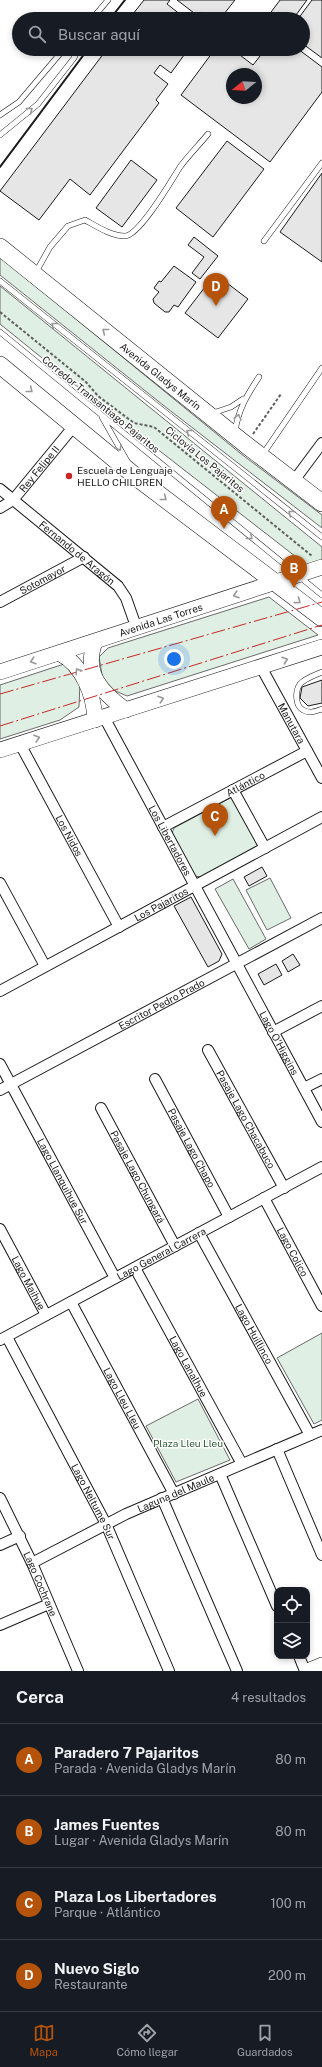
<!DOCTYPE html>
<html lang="es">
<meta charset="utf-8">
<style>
body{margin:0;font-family:"Public Sans",sans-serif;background:#242831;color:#f1f3f6}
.controls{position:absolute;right:12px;bottom:12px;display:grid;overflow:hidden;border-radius:8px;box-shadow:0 2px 6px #0003}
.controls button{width:36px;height:36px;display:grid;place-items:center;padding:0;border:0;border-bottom:1px solid #363941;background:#171b24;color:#f1f3f6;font:20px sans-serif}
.compass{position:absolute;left:226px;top:68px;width:36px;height:36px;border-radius:50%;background:#171b24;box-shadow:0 2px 6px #0003;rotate:252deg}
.you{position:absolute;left:174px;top:659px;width:14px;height:14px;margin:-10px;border:3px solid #fff;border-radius:50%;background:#1a73e8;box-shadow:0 0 0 6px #1a73e833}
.badge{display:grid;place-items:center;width:26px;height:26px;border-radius:50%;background:#b45309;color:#fff;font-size:13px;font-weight:700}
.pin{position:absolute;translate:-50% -33px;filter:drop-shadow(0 1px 2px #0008)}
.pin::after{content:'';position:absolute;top:21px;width:14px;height:12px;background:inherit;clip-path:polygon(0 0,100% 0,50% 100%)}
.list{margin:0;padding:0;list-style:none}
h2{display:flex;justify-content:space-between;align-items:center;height:52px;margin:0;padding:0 16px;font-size:17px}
h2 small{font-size:13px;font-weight:400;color:#9ea1a6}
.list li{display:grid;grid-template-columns:26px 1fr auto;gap:12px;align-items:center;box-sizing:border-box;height:72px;padding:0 16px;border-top:1px solid #363941}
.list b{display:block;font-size:15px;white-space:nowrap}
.list p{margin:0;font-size:13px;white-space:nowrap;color:#9ea1a6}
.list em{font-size:13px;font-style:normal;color:#9ea1a6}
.icon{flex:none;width:22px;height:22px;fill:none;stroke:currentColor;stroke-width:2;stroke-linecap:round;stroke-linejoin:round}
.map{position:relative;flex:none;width:322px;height:1671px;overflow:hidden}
.search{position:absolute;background:#171b24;box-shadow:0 2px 6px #0003;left:12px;right:12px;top:12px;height:44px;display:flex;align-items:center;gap:10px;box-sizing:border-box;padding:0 14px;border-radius:22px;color:#9ea1a6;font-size:15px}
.sheet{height:340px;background:#171b24}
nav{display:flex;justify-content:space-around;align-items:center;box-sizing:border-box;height:56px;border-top:1px solid #363941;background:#171b24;font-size:11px;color:#9ea1a6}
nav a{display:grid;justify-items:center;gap:2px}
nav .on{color:#b45309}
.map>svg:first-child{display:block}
</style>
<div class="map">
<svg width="322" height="1671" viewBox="0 0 322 1671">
<rect width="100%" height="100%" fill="#fff"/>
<path fill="#e0efe3" stroke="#6a6a6a" d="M0 257 240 453 322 515V528L163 405 0 275Z
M0 286 322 547V561L309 567 89 396 0 324Z
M269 597 318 635 127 696 104 686 99 657 108 648Z
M64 664 80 681 79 707 60 720 0 739V685Z
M232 797 258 844 256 847 201 877 195 876 172 833 174 828Z
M270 878 291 918 267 930 246 890Z
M233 879 266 939 249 949 215 889Z
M322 1333V1420L314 1424 277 1358Z
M198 1399 230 1460 176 1482 146 1426Z"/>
<path fill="#e6e6e6" stroke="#1a1a1a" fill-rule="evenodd" d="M144 0H170L167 4 186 19H129Z
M177 0H235L220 19H210L201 12 198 16Z
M280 0H307L293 19H266Z
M312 0H322V58L303 44V19H298Z
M107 49H185L187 51 171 73 160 65 154 73 168 84 156 100 159 103 90 195 70 179 39 220 0 191Z
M215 49H232L253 65 260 56 251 49H298L322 67V92L270 162 181 95ZM232 74H256V98H232Z
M227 141 264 169 213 237 176 208Z
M131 160 157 180 122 227 96 208Z
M322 173V262L280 232Z
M194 237 218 256 200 279 192 273 204 257 188 245Z
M174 266 196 282 178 307 174 305 169 312H165L154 303 153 299 159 292 154 288 159 281 161 282Z
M215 274 248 299 218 338 185 313Z
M322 680V703L308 706 300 698 302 687Z
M262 867 267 876 249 886 244 877Z
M191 897 222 954 219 961 208 967 174 906Z
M293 954 300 965 288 972 282 961Z
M276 964 282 975 264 985 258 974Z"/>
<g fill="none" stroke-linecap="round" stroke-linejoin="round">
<defs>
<path id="lane" d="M92 19 108 0
M0 115 19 102 64 49
M0 135 38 104 74 58 78 49
M264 241 322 163
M36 272 50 247 68 226 85 220C96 226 111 236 125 236 140 235 171 181 180 167 188 156 199 145 208 134
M0 281 322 537
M0 332 322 595
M213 413 231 407 243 399
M102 417 127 461
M235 432C238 410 247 395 259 377
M263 454 322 368
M322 672C315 675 304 679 300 684 295 691 295 706 303 710 310 714 316 711 322 709"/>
<g id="street">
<path d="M293 482 322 443"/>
<path id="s1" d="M0 489 118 586 126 598 137 629"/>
<path id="s2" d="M0 508 13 500 74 426"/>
<path id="s3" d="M0 602 84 557"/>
<path id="s4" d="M261 667 322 778"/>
<path id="s5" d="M104 717 322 1122"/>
<path id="s6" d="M20 744 119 927"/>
<path d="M233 790 265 848"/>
<path id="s7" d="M163 827 307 751"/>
<path d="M0 883 45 966"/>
<path id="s8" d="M0 991 322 817"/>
<path d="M273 1032 322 1006"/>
<path id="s9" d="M208 1050 284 1188"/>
<path id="s10" d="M0 1064 115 1278"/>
<path id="s11" d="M155 1079 229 1217"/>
<path d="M304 1088 322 1079"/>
<path id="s12" d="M0 1090 322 918"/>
<path id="s13" d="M101 1108 175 1246"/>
<path id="s14" d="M264 1198 322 1306"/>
<path id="s15" d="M0 1229 46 1315"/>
<path id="s16" d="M199 1233 310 1435"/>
<path id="s17" d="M135 1268 242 1464"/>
<path id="s18" d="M71 1302 174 1494"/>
<path id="s19" d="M7 1337 106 1524 169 1671"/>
<path id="s20" d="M0 1340 322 1167"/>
<path d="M277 1449 322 1555"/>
<path d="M220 1474 277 1606"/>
<path id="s21" d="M0 1498 32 1563 78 1671"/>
<path d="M162 1498 237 1671"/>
<path d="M0 1545 20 1536"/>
<path id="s22" d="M32 1563 126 1514 322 1430"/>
<path d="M0 1625 49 1604"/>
<path d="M299 1656 305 1671"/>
</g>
<g id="secondary">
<path d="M95 642C83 673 102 693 126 710"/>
<path d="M59 653C83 665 94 695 95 720"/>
<path id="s23" d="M0 672 322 567"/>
<path d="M0 750 322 647"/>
</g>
<g id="primary">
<path id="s24" d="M0 247 245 444 322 503"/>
<path d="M0 365 140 480 322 618"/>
<path d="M310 1671 322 1666"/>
</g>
</defs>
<use href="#lane" stroke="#1a1a1a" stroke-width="6"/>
<use href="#street" stroke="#1a1a1a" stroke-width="12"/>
<use href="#secondary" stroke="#1a1a1a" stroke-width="16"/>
<use href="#primary" stroke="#1a1a1a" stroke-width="18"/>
<path stroke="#5f5f5f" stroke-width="2" stroke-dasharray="3 2" stroke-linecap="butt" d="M0 312 86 382 98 396 134 423 154 427 312 556
M253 434 281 394"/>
<use href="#lane" stroke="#fff" stroke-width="5"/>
<use href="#street" stroke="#fff" stroke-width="10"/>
<use href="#secondary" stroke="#fff" stroke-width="15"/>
<use href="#primary" stroke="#fff" stroke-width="17"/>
<path stroke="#1a1a1a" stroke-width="2" d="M110 19 125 0
M0 167 88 49"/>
<path stroke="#c62828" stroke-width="1" stroke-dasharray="14 3 2 3" stroke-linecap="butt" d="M0 694 322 602
M0 726 322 625"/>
</g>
<defs><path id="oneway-chevron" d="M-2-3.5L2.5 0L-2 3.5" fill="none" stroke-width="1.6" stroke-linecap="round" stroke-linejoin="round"/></defs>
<g stroke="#989898">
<use href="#oneway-chevron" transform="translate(30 110) rotate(-38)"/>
<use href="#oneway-chevron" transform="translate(54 325) rotate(-141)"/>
<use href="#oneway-chevron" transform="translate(105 331) rotate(-142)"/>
<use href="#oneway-chevron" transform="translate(30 390) rotate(39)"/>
<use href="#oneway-chevron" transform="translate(238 417) rotate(-76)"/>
<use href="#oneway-chevron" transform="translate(189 432) rotate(-142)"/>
<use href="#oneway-chevron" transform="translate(119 448) rotate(61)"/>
<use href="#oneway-chevron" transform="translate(164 498) rotate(38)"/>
<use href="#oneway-chevron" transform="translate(291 513) rotate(-142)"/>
<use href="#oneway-chevron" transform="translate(250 537) rotate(39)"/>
<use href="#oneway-chevron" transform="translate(236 595) rotate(162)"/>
<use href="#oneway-chevron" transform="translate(298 601) rotate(36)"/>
<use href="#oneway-chevron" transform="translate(285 660) rotate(-18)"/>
<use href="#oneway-chevron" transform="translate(33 661) rotate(163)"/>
<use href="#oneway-chevron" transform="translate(78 671) rotate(-123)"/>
<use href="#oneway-chevron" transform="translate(161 699) rotate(-18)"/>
<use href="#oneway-chevron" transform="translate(37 738) rotate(-18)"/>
</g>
<circle fill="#c62828" stroke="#fff" stroke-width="1.5" cx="69" cy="476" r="4"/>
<g text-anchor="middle" stroke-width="3" stroke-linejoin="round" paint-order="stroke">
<g font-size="10" fill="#1a1a1a" stroke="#fff">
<text dy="4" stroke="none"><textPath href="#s24" startOffset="206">Avenida Gladys Marín</textPath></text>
<text transform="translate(101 404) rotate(39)" y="4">Corredor Transantiago Pajaritos</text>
<text transform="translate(205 459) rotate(39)" y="4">Ciclovía Los Pajaritos</text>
<text dy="4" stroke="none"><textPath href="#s2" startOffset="56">Rey Felipe II</textPath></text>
<text dy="4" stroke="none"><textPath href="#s1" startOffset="100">Fernando de Aragón</textPath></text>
<text dy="4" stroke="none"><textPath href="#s3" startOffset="48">Sotomayor</textPath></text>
<text dy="4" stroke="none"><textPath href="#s23" startOffset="169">Avenida Las Torres</textPath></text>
<text dy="4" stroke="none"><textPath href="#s4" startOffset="64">Manutara</textPath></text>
<text dy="4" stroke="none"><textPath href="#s7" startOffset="93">Atlántico</textPath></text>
<text dy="4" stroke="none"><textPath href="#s6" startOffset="104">Los Nidos</textPath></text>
<text dy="4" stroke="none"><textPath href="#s5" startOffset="140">Los Libertadores</textPath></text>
<text dy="4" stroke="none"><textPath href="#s8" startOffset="183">Los Pajaritos</textPath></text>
<text dy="4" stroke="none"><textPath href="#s12" startOffset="183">Escritor Pedro Prado</textPath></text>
<text dy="4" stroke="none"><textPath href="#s5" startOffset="370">Lago O'Higgins</textPath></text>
<text dy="4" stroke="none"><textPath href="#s9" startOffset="79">Pasaje Lago Chacabuco</textPath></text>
<text dy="4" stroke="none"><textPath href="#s11" startOffset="78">Pasaje Lago Chapo</textPath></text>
<text dy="4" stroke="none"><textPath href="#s13" startOffset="78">Pasaje Lago Chungará</textPath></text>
<text dy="4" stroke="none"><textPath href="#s10" startOffset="133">Lago Llanquihue Sur</textPath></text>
<text dy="4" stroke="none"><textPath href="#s14" startOffset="61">Lago Colico</textPath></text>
<text dy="4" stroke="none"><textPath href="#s20" startOffset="183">Lago General Carrera</textPath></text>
<text dy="4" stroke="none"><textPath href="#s15" startOffset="61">Lago Maihue</textPath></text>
<text dy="4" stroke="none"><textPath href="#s16" startOffset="115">Lago Huillinco</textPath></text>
<text dy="4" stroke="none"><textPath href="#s17" startOffset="112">Lago Lanalhue</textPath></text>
<text dy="4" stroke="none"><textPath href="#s18" startOffset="109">Lago Lleu Lleu</textPath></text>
<text dy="4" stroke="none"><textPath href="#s22" startOffset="160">Laguna del Maule</textPath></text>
<text dy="4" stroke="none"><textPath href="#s19" startOffset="186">Lago Neltume Sur</textPath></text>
<text dy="4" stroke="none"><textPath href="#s21" startOffset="95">Lago Cochrane</textPath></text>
</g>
<g font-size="10" fill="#1a1a1a" stroke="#fff" text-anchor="start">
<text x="77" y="474">Escuela de Lenguaje<tspan x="77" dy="12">HELLO CHILDREN</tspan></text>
</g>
<g font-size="10" fill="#2b5a34" stroke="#fff">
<text x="188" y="1447">Plaza Lleu Lleu</text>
</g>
</g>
</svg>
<div class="controls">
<button><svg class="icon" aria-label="locate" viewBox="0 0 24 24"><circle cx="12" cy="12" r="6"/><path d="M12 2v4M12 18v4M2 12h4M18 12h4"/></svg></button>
<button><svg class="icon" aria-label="layers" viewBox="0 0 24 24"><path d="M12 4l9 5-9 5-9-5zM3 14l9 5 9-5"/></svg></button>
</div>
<svg class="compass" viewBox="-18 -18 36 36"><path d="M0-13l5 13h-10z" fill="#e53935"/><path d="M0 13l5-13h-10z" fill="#9ea1a6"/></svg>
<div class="you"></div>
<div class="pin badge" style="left:224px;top:529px">A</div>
<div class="pin badge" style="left:294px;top:588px">B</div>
<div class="pin badge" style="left:215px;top:836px">C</div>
<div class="pin badge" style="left:216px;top:306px">D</div>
<div class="search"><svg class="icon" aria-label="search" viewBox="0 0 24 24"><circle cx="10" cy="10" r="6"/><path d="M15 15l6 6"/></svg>Buscar aquí</div>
</div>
<section class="sheet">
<h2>Cerca<small>4 resultados</small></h2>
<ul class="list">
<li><span class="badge">A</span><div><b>Paradero 7 Pajaritos</b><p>Parada · Avenida Gladys Marín</p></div><em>80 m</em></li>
<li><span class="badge">B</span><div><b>James Fuentes</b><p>Lugar · Avenida Gladys Marín</p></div><em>80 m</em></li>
<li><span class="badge">C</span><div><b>Plaza Los Libertadores</b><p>Parque · Atlántico</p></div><em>100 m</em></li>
<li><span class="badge">D</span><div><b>Nuevo Siglo</b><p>Restaurante</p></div><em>200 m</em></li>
</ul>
</section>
<nav>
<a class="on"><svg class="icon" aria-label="map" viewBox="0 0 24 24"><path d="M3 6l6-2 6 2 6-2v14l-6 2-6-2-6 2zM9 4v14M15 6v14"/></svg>Mapa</a>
<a><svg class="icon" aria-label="directions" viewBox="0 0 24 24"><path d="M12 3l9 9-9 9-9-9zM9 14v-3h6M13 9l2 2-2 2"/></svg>Cómo llegar</a>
<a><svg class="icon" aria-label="saved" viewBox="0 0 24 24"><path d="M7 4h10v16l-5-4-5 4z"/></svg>Guardados</a>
</nav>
